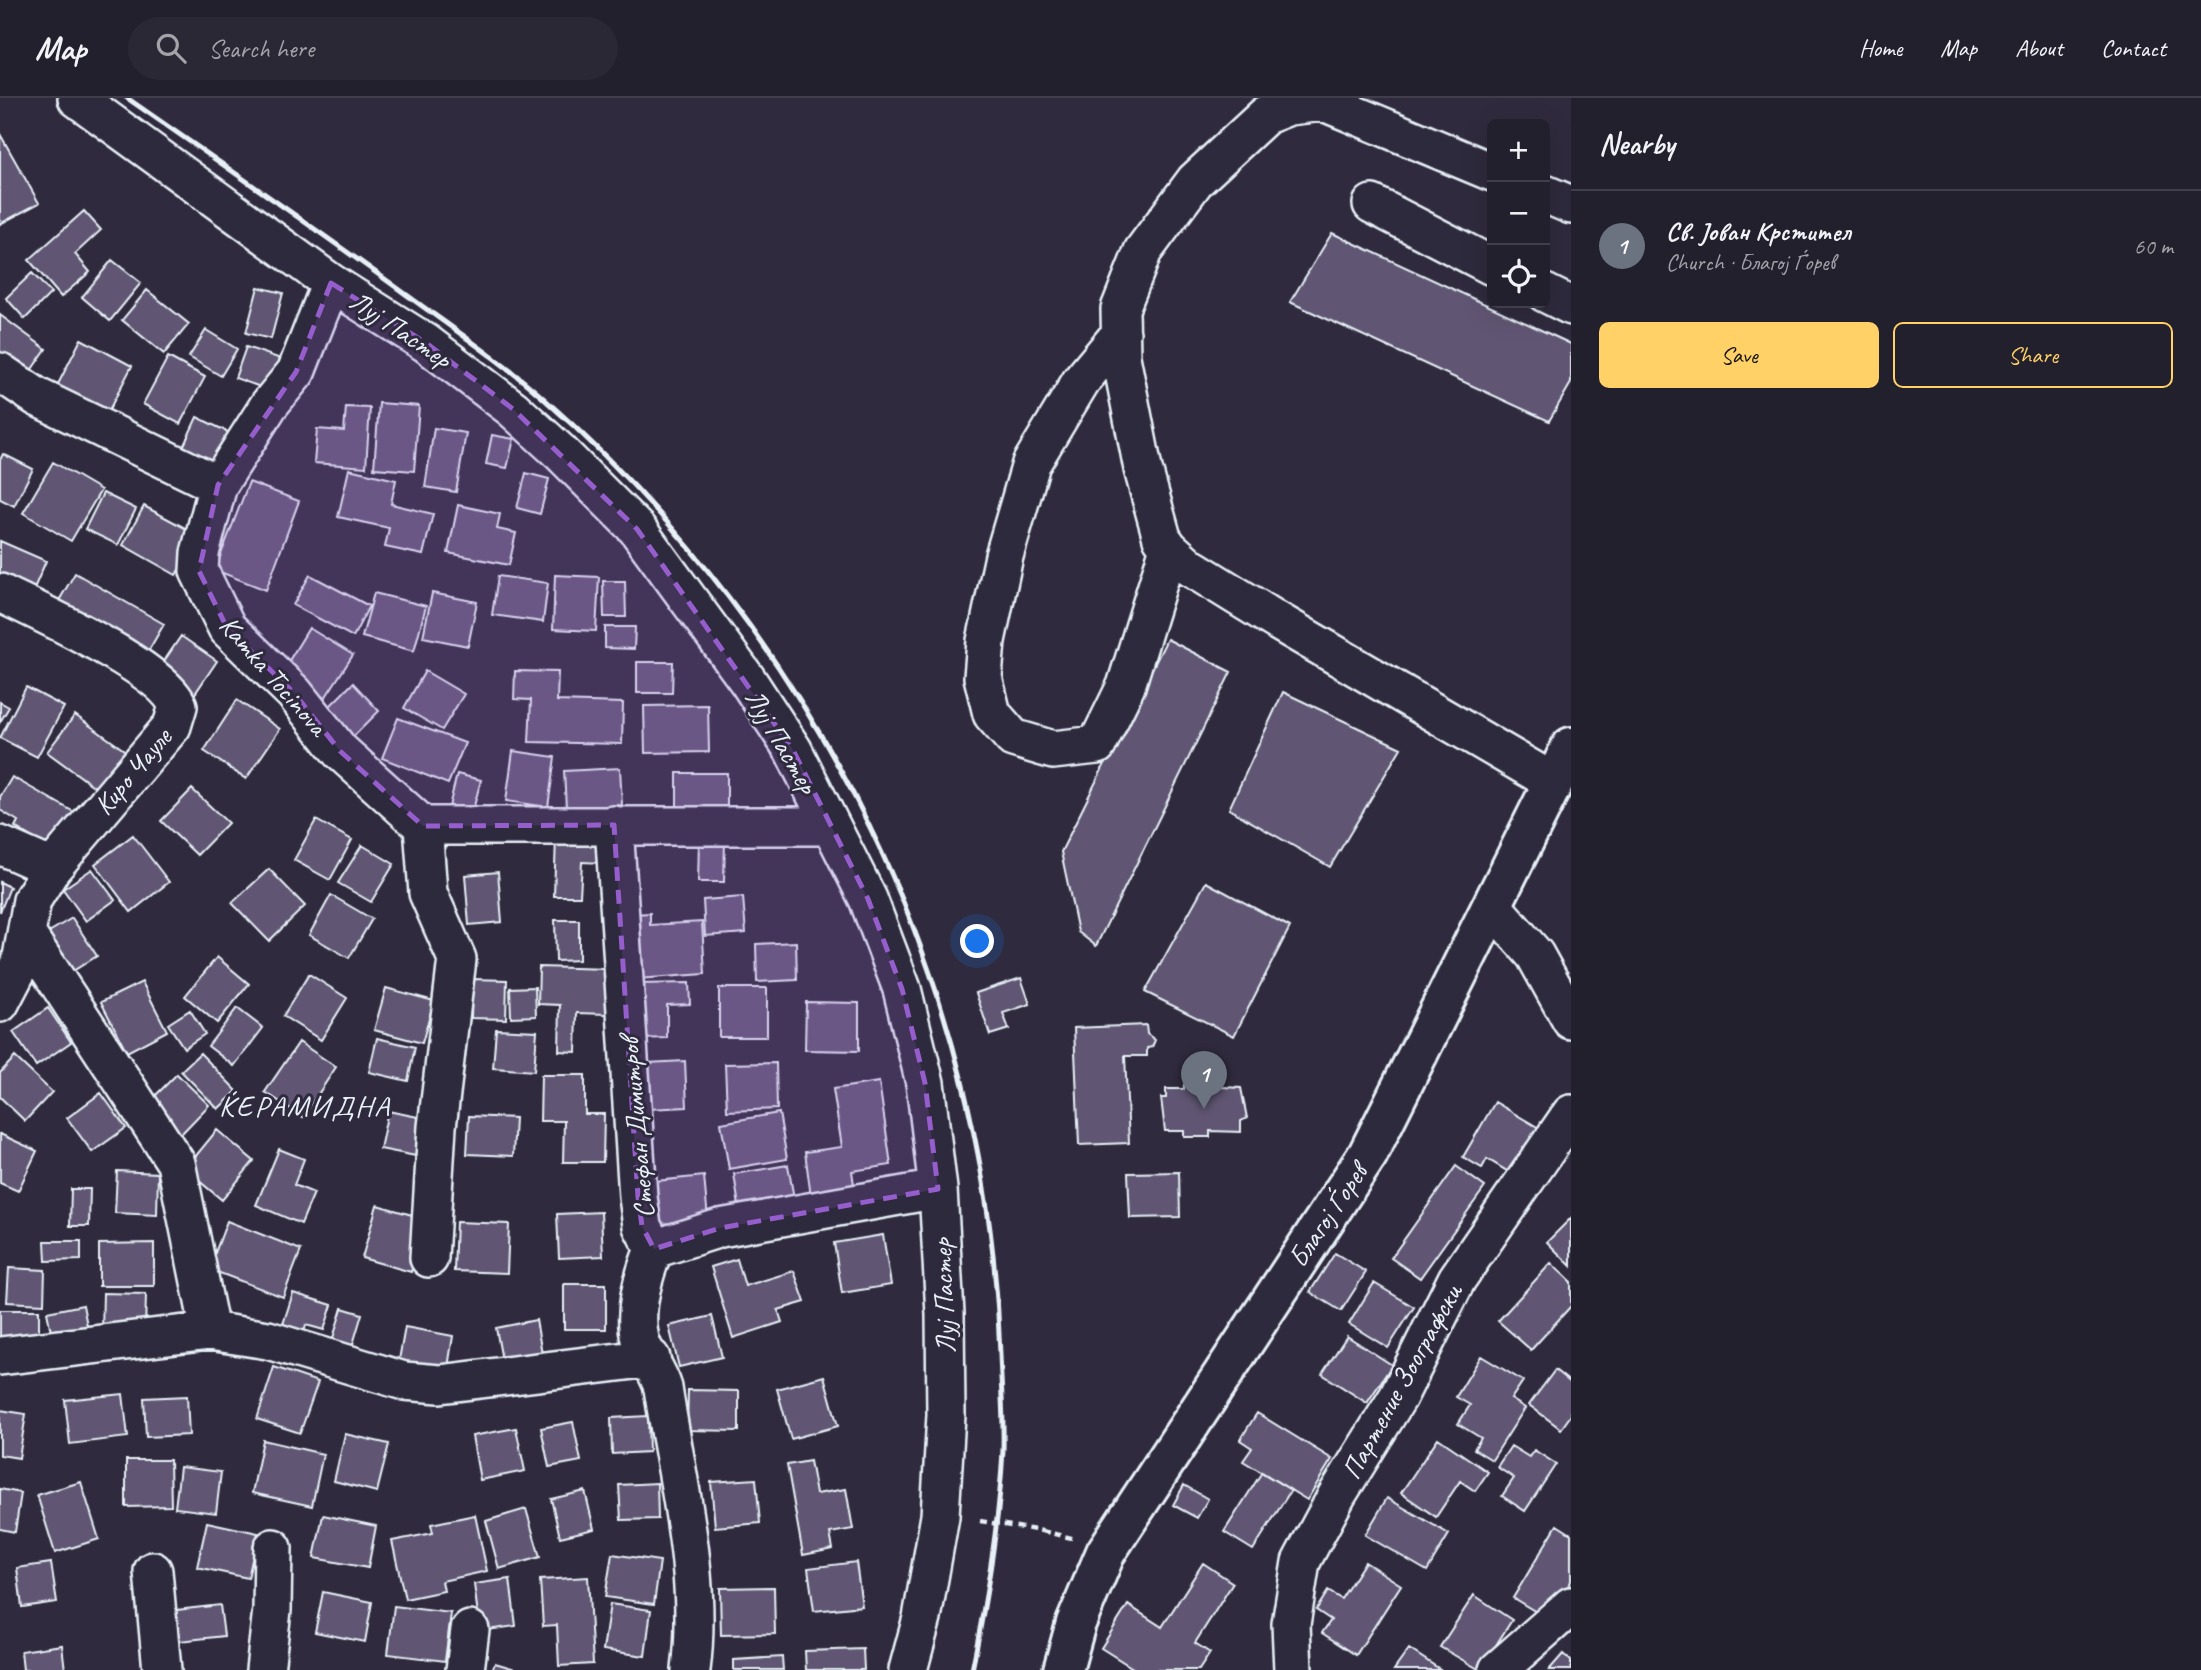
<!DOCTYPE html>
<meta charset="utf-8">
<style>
body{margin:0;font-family:Caveat,sans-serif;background:#2b2836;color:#f1f3f6}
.controls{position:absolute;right:21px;top:21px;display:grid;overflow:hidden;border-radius:10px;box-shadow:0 7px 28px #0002}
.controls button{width:63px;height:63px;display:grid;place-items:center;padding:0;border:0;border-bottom:2px solid #403e4a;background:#23202e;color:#f1f3f6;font:35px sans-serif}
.you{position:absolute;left:978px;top:844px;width:24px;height:24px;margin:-18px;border:5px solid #fff;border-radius:50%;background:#1a73e8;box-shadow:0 0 0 10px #1a73e833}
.badge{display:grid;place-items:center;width:46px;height:46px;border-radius:50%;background:#ffd166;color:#fff;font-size:23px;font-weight:700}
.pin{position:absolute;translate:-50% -58px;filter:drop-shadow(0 2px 4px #0008)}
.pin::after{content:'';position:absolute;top:37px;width:24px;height:21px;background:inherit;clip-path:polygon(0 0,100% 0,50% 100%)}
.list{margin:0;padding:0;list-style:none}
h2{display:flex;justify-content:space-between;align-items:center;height:91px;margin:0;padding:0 28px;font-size:30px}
h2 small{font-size:23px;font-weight:400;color:#a3a3aa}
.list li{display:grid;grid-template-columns:46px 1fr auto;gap:21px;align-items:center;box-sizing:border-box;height:112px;padding:0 28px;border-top:2px solid #403e4a}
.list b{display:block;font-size:26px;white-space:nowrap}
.list p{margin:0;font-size:23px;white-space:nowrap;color:#a3a3aa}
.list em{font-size:23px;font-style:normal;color:#a3a3aa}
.actions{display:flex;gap:14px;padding:21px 28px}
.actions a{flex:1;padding:16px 0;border:2px solid #ffd166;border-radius:10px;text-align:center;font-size:24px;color:#ffd166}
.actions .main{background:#ffd166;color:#111}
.icon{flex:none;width:38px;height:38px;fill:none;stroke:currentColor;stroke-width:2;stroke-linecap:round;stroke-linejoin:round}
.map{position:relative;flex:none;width:1571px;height:1572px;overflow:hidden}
header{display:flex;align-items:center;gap:42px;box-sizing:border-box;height:98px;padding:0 35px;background:#23202e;border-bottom:2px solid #403e4a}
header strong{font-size:33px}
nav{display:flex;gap:38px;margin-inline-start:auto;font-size:24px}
.search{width:490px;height:63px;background:#2b2836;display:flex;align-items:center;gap:18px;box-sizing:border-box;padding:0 24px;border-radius:38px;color:#a3a3aa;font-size:26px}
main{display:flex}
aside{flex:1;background:#23202e}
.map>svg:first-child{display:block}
</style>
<header>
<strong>Map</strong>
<div class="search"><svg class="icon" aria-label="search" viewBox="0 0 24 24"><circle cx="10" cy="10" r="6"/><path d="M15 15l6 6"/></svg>Search here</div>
<nav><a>Home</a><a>Map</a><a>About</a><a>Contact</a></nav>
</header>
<main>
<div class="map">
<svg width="1571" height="1572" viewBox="0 0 1571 1572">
<rect width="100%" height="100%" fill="#2f2a3d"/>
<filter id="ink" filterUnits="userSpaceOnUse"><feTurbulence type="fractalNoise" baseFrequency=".0143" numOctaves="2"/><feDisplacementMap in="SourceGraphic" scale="14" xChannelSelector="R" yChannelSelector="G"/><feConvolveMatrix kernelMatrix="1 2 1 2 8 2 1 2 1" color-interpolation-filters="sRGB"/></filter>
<g filter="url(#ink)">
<path fill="#605673" stroke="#e8f1f8" stroke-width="2" d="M0 36 39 105 0 126Z
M84 113 101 132 75 156 90 174 61 199 29 162Z
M1332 135 1571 246V285L1549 323 1290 204Z
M112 162 141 185 110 223 82 199Z
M32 175 51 195 25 221 6 200Z
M258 189 283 195 271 241 246 235Z
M147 192 189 226 164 256 122 222Z
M0 217 46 251 23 284 0 267Z
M206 232 237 251 221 278 189 259Z
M81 241 132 268 106 318 55 292Z
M246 249 284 262 272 293 235 280Z
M168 259 205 279 180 326 143 306Z
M379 305 419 308 414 373 374 370Z
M346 309 370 310 366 369 314 365 317 331 344 333Z
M197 319 234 337 215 377 178 360Z
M434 330 466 335 456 394 425 389Z
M492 337 514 341 507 370 486 366Z
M3 356 33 371 14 408 0 401V362Z
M53 364 101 392 71 443 23 415Z
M349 371 396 382 391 406 433 416 423 457 385 449 389 430 338 419Z
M526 375 549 381 540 416 517 410Z
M249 384 299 403 266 492 215 472Z
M103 395 136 411 118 447 85 431Z
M458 407 500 416 497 431 516 435 509 467 448 455Z
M144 408 198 437 176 477 123 447Z
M0 443 46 463 29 502 0 490Z
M75 475 164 526 142 564 53 513Z
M310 477 369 508 353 539 293 507Z
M555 477 599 479 596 533 553 531Z
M498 478 548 485 543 524 492 517Z
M603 483H625L626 519H604Z
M374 495 426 508 414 553 362 539Z
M432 495 477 504 468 548 423 539Z
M605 529H635L634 551 605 550Z
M309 530 353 557 325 600 282 574Z
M181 538 217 563 192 600 156 575Z
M1167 541 1231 574 1096 848 1078 834 1061 754Z
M637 564H673L672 595H637Z
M425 573 464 596 442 632 404 610Z
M515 573 558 574 557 603 623 605 622 646 529 644 531 602 514 601Z
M353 585 379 613 351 641 324 614Z
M26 589 64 609 37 659 0 640Z
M1283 594 1401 650 1330 769 1229 711Z
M237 602 280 631 246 681 204 653Z
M0 604 9 609 0 624Z
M708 607 709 654 645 655 644 608Z
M75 617 131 657 103 695 47 654Z
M398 620 465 645 448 686 382 660Z
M513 653 555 659 548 709 506 703Z
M620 670 622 707 566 710 564 673Z
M677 675H727V711L677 712Z
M457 676 481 682 470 723 447 717Z
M12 679 74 714 52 752 15 729 18 723 0 712V699Z
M192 691 228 725 197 757 161 723Z
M316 722 352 742 330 782 294 762Z
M133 737 169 784 131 814 95 766Z
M556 739 603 740 602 765 582 764 580 798H554Z
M699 741H725L724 784H698Z
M362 747 394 766 371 804 338 785Z
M92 771 115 802 86 823 63 791Z
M269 771 305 808 269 843 232 805Z
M498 774 502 824 469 827 465 777Z
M0 784 10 789 0 814Z
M1206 784 1290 829 1234 938 1145 894Z
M331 797 372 821 349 860 309 837Z
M743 799 746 835 705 838 703 802Z
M650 815V827L702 824 705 876 637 881 633 816Z
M72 820 97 858 68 876 44 837Z
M555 822H579V862L556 863Z
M796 844 797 882 757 884 756 846Z
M217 859 249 886 217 925 185 898Z
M539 869 608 871 607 916 577 915 576 954 559 953 560 907 538 906Z
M309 876 347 900 321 942 283 918Z
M1021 880 1030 906 1003 915 1009 931 990 937 976 895Z
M472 881 507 882 506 921 471 920Z
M142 884 167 933 127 954 101 904Z
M689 885 690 906 667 907V940L639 941 638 886Z
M535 889 536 918 511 919 510 890Z
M386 890 434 903 422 945 374 932Z
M719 890H767V939H719Z
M806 904 859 905V953L805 952Z
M48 910 71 944 36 968 13 934Z
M237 910 263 930 234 968 208 948Z
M190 912 205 936 184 950 168 926Z
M1146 927 1147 936 1155 942 1152 949 1147 950V958H1125L1129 1045 1079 1047 1074 930Z
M496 931 537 933 534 973 493 970Z
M377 940 415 949 408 983 369 974Z
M299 944 336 969 303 1019 265 994Z
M200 955 237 993 218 1011 181 973Z
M15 959 52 994 25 1023 0 999V975Z
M685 963 687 1009 649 1011 647 965Z
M776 965 777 1011 727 1013 725 966Z
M177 976 209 1007 181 1036 148 1005Z
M541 977H585V1016H604L603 1064H563L564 1023H540Z
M879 984 891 1067 852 1073 856 1100 812 1106 805 1054 842 1049 833 991Z
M1184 987 1241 990 1247 1020 1241 1023V1034L1210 1033V1039H1184V1033H1165L1161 1000H1166V991H1184Z
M101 995 126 1030 92 1054 67 1020Z
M1495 1004 1539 1030 1512 1076 1487 1061 1482 1070 1463 1059Z
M388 1013 428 1021 421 1059 380 1051Z
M779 1015 787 1061 729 1071 721 1025Z
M469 1018 515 1020 513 1058 467 1056Z
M217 1032 254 1063 222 1102 185 1071Z
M0 1036 37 1053 18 1093 0 1085Z
M279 1051 304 1061 294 1087 314 1095 301 1126 256 1107Z
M788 1067 795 1106 740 1115 734 1076Z
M1456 1068 1485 1089 1420 1180 1391 1160Z
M117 1073 158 1075 157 1117 115 1115Z
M1179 1074 1180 1119 1130 1120 1128 1075Z
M704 1078 708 1122 660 1126 656 1083Z
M71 1091H90L89 1128H70Z
M377 1107 426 1121 411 1174 362 1160Z
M601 1114 603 1158 559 1160 557 1116Z
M1571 1120V1168L1547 1144Z
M227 1123 301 1152 283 1199 209 1171Z
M456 1124 509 1126 507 1175 454 1173Z
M883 1137 891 1187 842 1195 834 1145Z
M45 1143H81V1162L46 1163Z
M154 1145V1188H99V1146Z
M1335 1155 1366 1174 1341 1213 1310 1194Z
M737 1161 745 1188 794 1173 805 1204 778 1212 782 1224 733 1240 711 1169Z
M1551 1165 1571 1184V1208L1531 1252 1498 1223Z
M9 1170 45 1172 44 1206 7 1204Z
M1374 1185 1414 1209 1388 1250 1349 1226Z
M564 1186H606V1231H564Z
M103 1195 146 1196 145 1235 102 1234Z
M293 1195 332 1207 324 1232 306 1227 300 1249 278 1242Z
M83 1207 89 1238 53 1244 47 1214Z
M342 1210 362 1216 348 1263 328 1257Z
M0 1212H39V1249H0Z
M712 1218 722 1259 679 1269 669 1228Z
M536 1222 543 1261 503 1268 496 1230Z
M405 1229 453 1238 446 1282 397 1273Z
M1347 1238 1392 1267 1367 1305 1322 1276Z
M1481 1258 1523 1283 1511 1301 1525 1310 1492 1362 1474 1351 1481 1340 1458 1326 1470 1307 1456 1299Z
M274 1269 318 1284 300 1335 257 1321Z
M1555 1272 1571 1285V1317L1561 1331 1529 1307Z
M824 1278 838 1328 791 1341 777 1291Z
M688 1292 739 1293V1333L687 1332Z
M123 1296 128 1339 70 1346 65 1302Z
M187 1298 189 1337 146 1339 144 1300Z
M0 1312 26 1316 19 1360 0 1357Z
M1257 1315 1332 1361 1307 1402 1243 1363 1252 1350 1240 1342Z
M648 1318 649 1354 612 1356 611 1320Z
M573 1324 581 1363 549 1369 541 1330Z
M516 1330 525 1373 480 1382 472 1338Z
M345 1336 389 1346 377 1394 334 1383Z
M1438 1340 1488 1374 1475 1393 1460 1383 1436 1419 1401 1395Z
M263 1342 323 1356 312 1408 252 1395Z
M1511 1348 1529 1359 1534 1352 1556 1366 1525 1413 1502 1398 1514 1380 1497 1369Z
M126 1362H170L171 1408 126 1409Z
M810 1363 816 1396 846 1391 853 1431 830 1435 833 1451 803 1457 787 1367Z
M180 1369 221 1374 216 1415 175 1410Z
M1262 1374 1291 1392 1253 1452 1224 1434Z
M756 1381 760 1425 715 1429 711 1384Z
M81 1384 99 1441 55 1455 37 1397Z
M657 1385 658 1421 621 1422 619 1387Z
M1184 1387 1208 1401 1197 1420 1173 1407Z
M0 1391 21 1395 15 1434 0 1431Z
M585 1393 594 1431 560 1439 551 1401Z
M1387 1400 1449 1436 1427 1473 1365 1437Z
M526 1411 540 1459 499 1471 486 1423Z
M323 1417 376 1428 368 1470 314 1460Z
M475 1417 487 1473 442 1483 444 1493 405 1501 392 1443 433 1435 431 1426Z
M207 1424 258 1435 248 1480 197 1469Z
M1557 1427 1571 1436V1483L1548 1521 1513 1500Z
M612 1456 660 1463 654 1506 605 1499Z
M856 1464 862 1508 814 1513 808 1470Z
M1365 1464 1401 1487 1356 1557 1322 1535 1331 1522 1316 1512 1328 1493 1341 1501Z
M51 1465 57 1504 22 1509 17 1470Z
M1203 1465 1233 1485 1195 1545 1210 1555 1199 1572H1136L1101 1550 1128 1507 1162 1529Z
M588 1479 593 1566 559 1568 557 1527 543 1528 540 1482Z
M510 1481 516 1528 480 1533 474 1486Z
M774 1489 775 1536 721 1537 720 1490Z
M323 1494 372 1504 365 1544 315 1534Z
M1474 1497 1512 1522 1480 1572 1440 1549Z
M610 1506 651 1512 645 1558 603 1552Z
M220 1507 224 1538 171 1544 168 1513Z
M394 1508 451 1515 445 1563 388 1556Z
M62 1547 65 1572H23L21 1553Z
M863 1551 864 1572H806L805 1553Z
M1409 1551 1441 1572H1394Z
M1563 1556 1571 1563V1572H1549Z
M782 1559 783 1572H734V1562Z
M495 1565 519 1572H492Z"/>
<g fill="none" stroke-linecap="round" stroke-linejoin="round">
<defs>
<path id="minor" d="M77 0 331 185 426 245 513 311 560 354 637 431 748 583 793 652 868 801 902 891 925 985 938 1091 945 1216 946 1317 940 1418 922 1520 908 1572
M1492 74 1324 4 1289 8 1266 17 1195 83 1143 153 1120 211 1121 259 1143 371 1162 440 1169 450 1190 469 1279 524 1553 684
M1545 96 1571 107
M1372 106 1492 168
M1545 195 1571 208
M1121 235 1081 283 1031 366 1004 458 986 543 983 579 992 616 1013 640 1053 652 1097 647 1126 588 1169 450
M0 274 37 299 218 387 200 455 199 473 227 530 294 595 340 653 423 728
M218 387 269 307 296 274 331 185
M0 495C38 513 164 571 178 608L172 628 52 770
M614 727 638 1099 642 1128 654 1151C644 1176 633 1213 640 1241 643 1255 658 1272 663 1290 677 1383 703 1477 691 1572
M423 728 428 795 457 861 437 1029 429 1160
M423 728H829
M0 747 52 770 32 802 21 865 0 905
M1493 809 1535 857 1571 922
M27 837 176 1065 210 1233 268 1242 404 1283 440 1286 651 1260
M654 1151 720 1130 938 1091
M0 1258 210 1233
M153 1473 162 1572
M265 1572 272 1512 273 1450
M465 1572 470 1532
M1293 1572 1291 1526 1301 1464 1337 1397 1398 1299 1457 1181 1571 1016
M1498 1572 1571 1508"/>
<path id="major" d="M1063 1572 1076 1525 1106 1454 1368 1056 1571 649"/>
</defs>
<use href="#minor" stroke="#e8f1f8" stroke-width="42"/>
<use href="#major" stroke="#e8f1f8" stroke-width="44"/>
<path stroke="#e8f1f8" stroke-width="4.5" stroke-dasharray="7 5" stroke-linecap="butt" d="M1042 1433 1076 1441"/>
<use href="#minor" stroke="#2f2a3d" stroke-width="37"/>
<use href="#major" stroke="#2f2a3d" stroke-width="38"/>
<path stroke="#e8f1f8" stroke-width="5" d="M127 0C222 66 318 132 411 200 455 232 501 263 542 299 819 543 988 886 1000 1256 1001 1288 1004 1320 1003 1352 999 1427 987 1499 972 1572"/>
<path stroke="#e8f1f8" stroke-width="4.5" stroke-dasharray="7 5" stroke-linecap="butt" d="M980 1423 1042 1433"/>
</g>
</g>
<path fill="#965dcd" fill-opacity="0.2" stroke="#965dcd" stroke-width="5" stroke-dasharray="14 9" stroke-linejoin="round" d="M331 185 426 245 513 311 637 431 793 652 868 801 902 891 925 985 938 1091 720 1130 654 1151 642 1128 638 1099 614 727 423 728 340 653 294 595 227 530 199 473 218 387 296 274Z"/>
<g text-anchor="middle" stroke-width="6" stroke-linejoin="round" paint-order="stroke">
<g font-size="28" fill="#e8f1f8" stroke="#2f2a3d">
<text transform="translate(401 231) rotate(34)" y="10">Луј Пастер</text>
<text transform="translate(274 577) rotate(49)" y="10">Kamka Tocinova</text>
<text transform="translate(782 643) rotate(60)" y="10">Луј Пастер</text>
<text transform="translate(132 673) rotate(-50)" y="10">Киро Чауле</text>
<text transform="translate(636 1030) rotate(-95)" y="10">Стефан Димитров</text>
<text transform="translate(1327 1117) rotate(-56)" y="10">Благој Ѓорев</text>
<text transform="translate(943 1198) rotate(-92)" y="10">Луј Пастер</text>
<text transform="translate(1401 1283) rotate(-61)" y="10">Партение Зоографски</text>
</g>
<g font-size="30" letter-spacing="2" fill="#e8f1f8" stroke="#2f2a3d">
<text x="305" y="1018">ЌЕРАМИДНА</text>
</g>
</g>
</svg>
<div class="controls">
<button>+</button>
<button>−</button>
<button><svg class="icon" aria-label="locate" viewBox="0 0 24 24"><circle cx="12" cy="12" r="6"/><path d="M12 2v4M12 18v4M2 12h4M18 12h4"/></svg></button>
</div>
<div class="you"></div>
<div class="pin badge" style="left:1204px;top:1011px;background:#6b7280">1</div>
</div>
<aside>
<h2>Nearby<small></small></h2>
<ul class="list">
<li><span class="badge" style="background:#6b7280">1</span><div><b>Св. Јован Крстител</b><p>Church · Благој Ѓорев</p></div><em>60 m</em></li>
</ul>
<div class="actions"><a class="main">Save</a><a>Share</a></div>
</aside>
</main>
